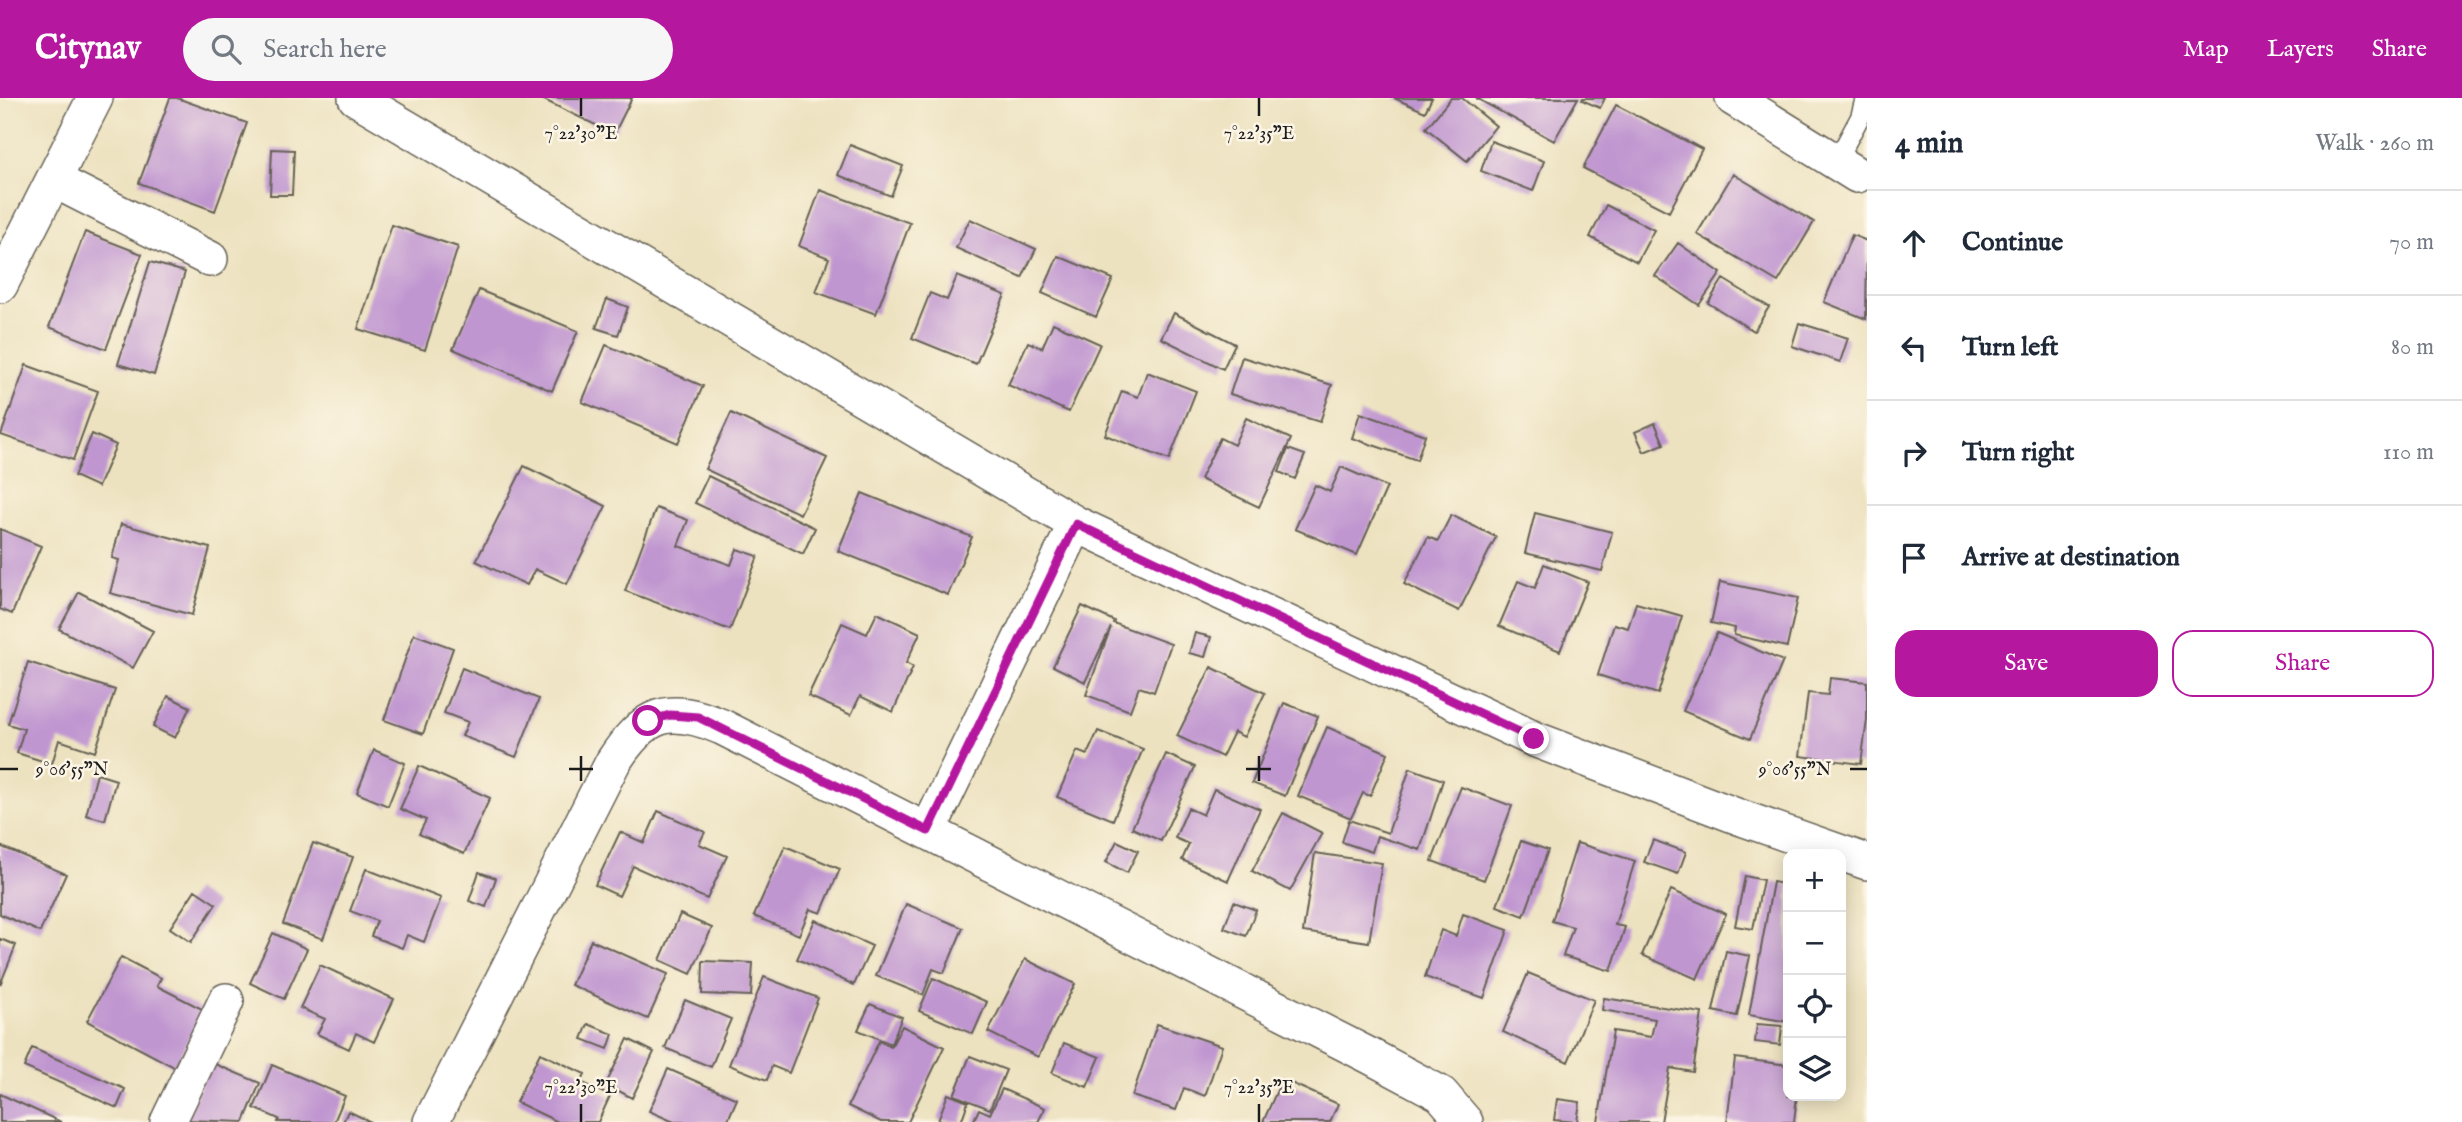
<!DOCTYPE html>
<meta charset="utf-8">
<style>
body{margin:0;font-family:"IM FELL English",serif;background:#f6f6f7;color:#1f2937}
.controls{position:absolute;right:21px;bottom:21px;display:grid;overflow:hidden;border-radius:14px;box-shadow:0 4px 18px #0003}
.controls button{width:63px;height:63px;display:grid;place-items:center;padding:0;border:0;border-bottom:2px solid #e0e1e3;background:#fff;color:#1f2937;font:35px sans-serif}
.stop{position:absolute;width:21px;height:21px;margin:-16px;border:5px solid #b5179e;border-radius:50%;background:#fff}
.stop.end{background:#b5179e;border-color:#fff;box-shadow:0 2px 7px #0008}
.list{margin:0;padding:0;list-style:none}
h2{display:flex;justify-content:space-between;align-items:center;height:91px;margin:0;padding:0 28px;font-size:30px}
h2 small{font-size:23px;font-weight:400;color:#747a83}
.list li{display:grid;grid-template-columns:46px 1fr auto;gap:21px;align-items:center;box-sizing:border-box;height:105px;padding:0 28px;border-top:2px solid #e0e1e3}
.list b{display:block;font-size:26px;white-space:nowrap}
.list em{font-size:23px;font-style:normal;color:#747a83}
.actions{display:flex;gap:14px;padding:21px 28px}
.actions a{flex:1;padding:16px 0;border:2px solid #b5179e;border-radius:21px;text-align:center;font-size:24px;color:#b5179e}
.actions .main{background:#b5179e;color:#fff}
.icon{flex:none;width:38px;height:38px;fill:none;stroke:currentColor;stroke-width:2;stroke-linecap:round;stroke-linejoin:round}
.map{position:relative;flex:none;width:1867px;height:1024px;overflow:hidden}
header{display:flex;align-items:center;gap:42px;box-sizing:border-box;height:98px;padding:0 35px;background:#b5179e;color:#fff}
header strong{font-size:33px}
nav{display:flex;gap:38px;margin-inline-start:auto;font-size:24px}
.search{width:490px;height:63px;background:#f6f6f7;display:flex;align-items:center;gap:18px;box-sizing:border-box;padding:0 24px;border-radius:38px;color:#747a83;font-size:26px}
main{display:flex}
aside{flex:1;background:#fff}
.map>svg:first-child{display:block}
</style>
<header>
<strong>Citynav</strong>
<div class="search"><svg class="icon" aria-label="search" viewBox="0 0 24 24"><circle cx="10" cy="10" r="6"/><path d="M15 15l6 6"/></svg>Search here</div>
<nav><a>Map</a><a>Layers</a><a>Share</a></nav>
</header>
<main>
<div class="map">
<svg width="1867" height="1024" viewBox="0 0 1867 1024">
<rect width="100%" height="100%" fill="#fcf5e5"/>
<filter id="ink" filterUnits="userSpaceOnUse"><feTurbulence type="fractalNoise" baseFrequency=".0143" numOctaves="2"/><feDisplacementMap in="SourceGraphic" scale="14" xChannelSelector="R" yChannelSelector="G"/><feConvolveMatrix kernelMatrix="1 2 1 2 8 2 1 2 1" color-interpolation-filters="sRGB"/></filter>
<filter id="wash" filterUnits="userSpaceOnUse"><feTurbulence type="fractalNoise" baseFrequency=".00686" numOctaves="4" result="noise"/><feDisplacementMap in="SourceGraphic" scale="28" xChannelSelector="R" yChannelSelector="G"/><feGaussianBlur stdDeviation="1.57" result="paint"/><feColorMatrix in="noise" values="0 0 0 0 0 0 0 0 0 0 0 0 0 0 0 0 0 1.4 0 .05"/><feComposite in="paint" operator="in"/></filter>
<g filter="url(#wash)">
<rect width="100%" height="100%" fill="#ede2c0"/>
<g id="blocks">
<path fill="#c096d0" d="M170 0H177L247 25 215 113 139 85Z
M540 0H632L614 36Z
M1394 0H1432L1425 14Z
M1451 0H1462L1496 28 1467 63 1426 30Z
M1476 0H1578L1554 43Z
M1583 0H1605L1600 10 1582 2Z
M1616 7 1702 51 1669 114 1583 70Z
M1491 43 1544 63 1533 93 1481 73Z
M850 47 903 68 891 98 838 77Z
M272 51 294 52 292 97H270Z
M1733 76 1814 124 1778 184 1697 136Z
M820 92 910 125 876 216 816 194 829 160 799 148Z
M1606 107 1654 132 1637 164 1590 139Z
M970 121 1036 151 1022 180 956 150Z
M392 127 458 149 425 252 358 231Z
M85 134 142 156 106 251 49 229Z
M1852 137 1867 143 1866 221 1824 204Z
M1678 145 1721 175 1699 207 1655 178Z
M1058 158 1113 181 1096 219 1042 195Z
M150 164 185 174 154 277 118 266Z
M957 178 1005 197 976 266 912 240 930 195 947 202Z
M1723 181 1769 209 1754 233 1708 205Z
M479 192 578 233 552 293 453 251Z
M607 201 628 209 618 237 596 230Z
M1174 215 1235 246 1223 271 1161 240Z
M1053 225 1100 246 1069 314 1008 287 1028 244 1042 250Z
M1799 225 1848 240 1840 264 1792 248Z
M606 247 703 288 678 345 582 304Z
M1242 259 1332 287 1320 324 1230 296Z
M26 267 98 293 73 362 1 337Z
M1147 274 1196 293 1169 362 1105 337 1122 293 1138 299Z
M731 315 827 360 800 416 705 371Z
M1360 315 1425 337 1417 362 1352 340Z
M1246 320 1291 341 1259 409 1200 381 1220 340 1234 347Z
M1655 325 1664 346 1644 354 1635 334Z
M92 336 116 347 98 389 74 378Z
M1288 351 1305 357 1295 381 1279 374Z
M524 368 606 408 567 486 535 471 527 487 476 463Z
M1341 369 1387 389 1357 457 1295 431 1315 387 1330 394Z
M708 378 815 430 803 456 695 405Z
M862 395 972 439 948 497 838 453Z
M656 410 688 422 678 448 731 467 737 451 758 458 730 532 625 493Z
M1535 415 1612 434 1602 473 1525 455Z
M1451 417 1496 439 1459 513 1404 486 1428 439 1438 443Z
M121 426 210 450 192 517 110 495 119 462 112 460Z
M0 431 41 448 12 516 0 511Z
M1544 466 1588 484 1560 553 1499 528 1518 483 1535 490Z
M1720 484 1798 500 1787 549 1734 537 1735 530 1711 525Z
M79 494 153 533 133 570 59 531Z
M1636 505 1682 518 1658 596 1598 577 1614 526 1628 530Z
M1082 508 1114 523 1113 525 1171 546 1154 594 1139 589 1130 613 1086 597 1111 529 1085 584 1053 568Z
M877 515 920 535 906 565 913 569 893 614 860 598 851 617 808 598 842 525 867 536Z
M1195 535 1211 539 1205 559 1189 555Z
M1717 535 1783 563 1750 641 1683 613Z
M414 536 453 550 423 636 384 622Z
M28 564 115 592 95 654 59 642 52 666 17 655 24 631 8 626Z
M1211 569 1265 595 1244 639 1234 634 1222 659 1177 638Z
M462 570 539 601 516 659 462 638 468 624 444 615Z
M1830 580 1867 584V622L1861 666 1800 658 1808 595 1828 597Z
M168 598 190 609 175 640 153 629Z
M1284 605 1318 618 1285 698 1252 685Z
M1327 629 1388 655 1370 698 1363 695 1351 720 1298 698Z
M1098 633 1143 651 1113 722 1057 699 1077 653 1087 657Z
M374 652 405 665 388 708 357 695Z
M1166 656 1195 669 1161 743 1132 730Z
M419 668 490 700 464 756 419 736 426 722 400 711Z
M1410 670 1443 682 1420 752 1377 738 1372 754 1342 744 1349 722 1388 735Z
M97 676 116 682 105 722 86 717Z
M1461 689 1512 708 1484 782 1432 763Z
M1214 691 1260 711 1228 783 1182 762 1189 746 1175 740 1188 710 1203 717Z
M658 713 705 734 699 746 727 758 707 801 633 768 619 798 595 787 620 734 644 745Z
M1283 715 1322 735 1290 793 1252 773Z
M1653 742 1686 754 1678 776 1644 764Z
M1117 743 1138 753 1127 775 1106 764Z
M1521 743 1548 752 1524 818 1497 808Z
M313 745 353 759 323 841 283 826Z
M1577 745 1635 763 1615 827 1625 829 1611 873 1563 858 1573 829 1552 823Z
M0 748 66 776 40 834 0 816Z
M785 748 840 771 821 815 810 811 799 837 754 818Z
M1315 755 1382 765 1369 844 1303 834Z
M366 771 441 800 424 844 407 837 402 850 371 838 377 823 350 813Z
M479 774 496 780 486 809 469 803Z
M1745 778 1763 782 1753 831 1735 828Z
M1773 784 1788 787V924L1749 917Z
M195 792 216 806 191 844 170 830Z
M1671 792 1726 816 1697 881 1642 857Z
M1234 804 1256 812 1246 838 1224 830Z
M906 806 963 830 944 875 933 871 923 897 876 878Z
M680 816 712 830 691 876 660 862Z
M1463 816 1508 832 1484 900 1425 879 1441 832 1456 838Z
M815 822 872 848 854 887 797 861Z
M273 835 307 851 284 901 250 885Z
M0 841 16 847 0 887Z
M591 842 668 876 648 921 571 887Z
M1726 853 1750 858 1737 918 1713 913Z
M121 859 161 880 157 888 204 912 174 969 87 923Z
M1025 861 1075 886 1038 959 988 934Z
M703 863 753 865 751 898 702 896Z
M320 867 394 901 374 944 356 935 349 951 317 936 325 921 300 910Z
M1528 875 1594 902 1568 964 1503 934Z
M764 879 818 900 789 975 772 968 767 982 729 967Z
M933 880 987 904 973 936 919 913Z
M1604 900 1702 915 1693 974 1670 970 1661 1024H1598L1613 933 1651 939 1655 921 1602 912Z
M685 902 731 921 711 969 665 950Z
M870 906 902 919 891 946 858 932Z
M588 926 613 936 608 951 582 941Z
M1157 926 1222 948 1205 998 1184 990 1176 1012 1132 998Z
M1757 926 1782 928 1780 947 1755 944Z
M902 928 944 949 908 1024H881L848 1008 879 943 891 949Z
M628 941 654 954 632 1000 606 986Z
M1064 945 1100 959 1087 989 1052 975Z
M32 950 125 991 117 1010 24 969Z
M540 955 585 976 581 984 610 998 598 1024H558L516 1004Z
M970 958 1006 972 990 1011 954 997Z
M1735 960 1788 967V998H1797L1794 1024H1727Z
M210 964 260 985 244 1024 186 1022Z
M272 967 345 998 334 1024H278L279 1021 254 1010Z
M668 971 737 1001 727 1024H674L649 1013Z
M1282 981 1338 1006 1330 1024H1263Z
M1002 991 1045 1010 1038 1024H973L979 1011 990 1016Z
M0 996 61 1024H0Z
M948 996 968 1004 961 1024 938 1022Z
M1557 1001 1580 1004 1577 1024 1554 1022Z
M348 1013 371 1024H343Z"/>
</g>
</g>
<g filter="url(#ink)">
<use href="#blocks" fill-opacity="0" stroke="#656155" stroke-width="2"/>
<g fill="none" stroke-linecap="round" stroke-linejoin="round">
<defs>
<path id="service" d="M1836 64 1860 19 1865 0"/>
<path id="minor" d="M356 0 1076 426 1534 641 1739 719 1867 764
M1733 0 1857 77
M54 82 210 161
M0 187 95 0
M928 733 1076 426
M168 1024 226 903
M431 1024 613 664C645 615 667 606 722 629L1370 958 1441 996 1465 1024"/>
</defs>
<use href="#service" stroke="#656155" stroke-width="21"/>
<use href="#minor" stroke="#656155" stroke-width="38"/>
<use href="#service" stroke="#fff" stroke-width="18"/>
<use href="#minor" stroke="#fff" stroke-width="35"/>
</g>
</g>
<g fill="none" stroke-linecap="round" stroke-linejoin="round" filter="url(#ink)">
<path stroke="#b5179e" stroke-width="9" d="M648 623 670 617 698 619 928 733 1076 426 1534 641"/>
</g>
<path fill="none" stroke="#1c1c1c" stroke-width="2.5" d="M581 0V18M1259 0V18M581 658V683M1259 658V683M0 671H18M569 671H593M1246 671H1271M1850 671H1867M581 1006V1024M1259 1006V1024"/>
<g font-size="18" text-anchor="middle" fill="#1c1c1c" stroke="#fcf5e5" stroke-width="5" stroke-linejoin="round" paint-order="stroke">
<text x="581" y="41">7°22'30"E</text>
<text x="1259" y="41">7°22'35"E</text>
<text x="72" y="677">9°06'55"N</text>
<text x="1795" y="677">9°06'55"N</text>
<text x="581" y="995">7°22'30"E</text>
<text x="1259" y="995">7°22'35"E</text>
</g>
</svg>
<div class="controls">
<button>+</button>
<button>−</button>
<button><svg class="icon" aria-label="locate" viewBox="0 0 24 24"><circle cx="12" cy="12" r="6"/><path d="M12 2v4M12 18v4M2 12h4M18 12h4"/></svg></button>
<button><svg class="icon" aria-label="layers" viewBox="0 0 24 24"><path d="M12 4l9 5-9 5-9-5zM3 14l9 5 9-5"/></svg></button>
</div>
<div class="stop" style="left:648px;top:623px"></div>
<div class="stop end" style="left:1534px;top:641px"></div>
</div>
<aside>
<h2>4 min<small>Walk · 260 m</small></h2>
<ul class="list">
<li><svg class="icon" aria-label="ahead" viewBox="0 0 24 24"><path d="M12 20V5M6 11l6-6 6 6"/></svg><div><b>Continue</b></div><em>70 m</em></li>
<li><svg class="icon" aria-label="left" viewBox="0 0 24 24"><path d="M17 20v-9H6M10 6l-5 5 5 5"/></svg><div><b>Turn left</b></div><em>80 m</em></li>
<li><svg class="icon" aria-label="right" viewBox="0 0 24 24"><path d="M7 20v-9h11M14 6l5 5-5 5"/></svg><div><b>Turn right</b></div><em>110 m</em></li>
<li><svg class="icon" aria-label="arrive" viewBox="0 0 24 24"><path d="M6 21V4h12l-3 4 3 4H6"/></svg><div><b>Arrive at destination</b></div></li>
</ul>
<div class="actions"><a class="main">Save</a><a>Share</a></div>
</aside>
</main>
